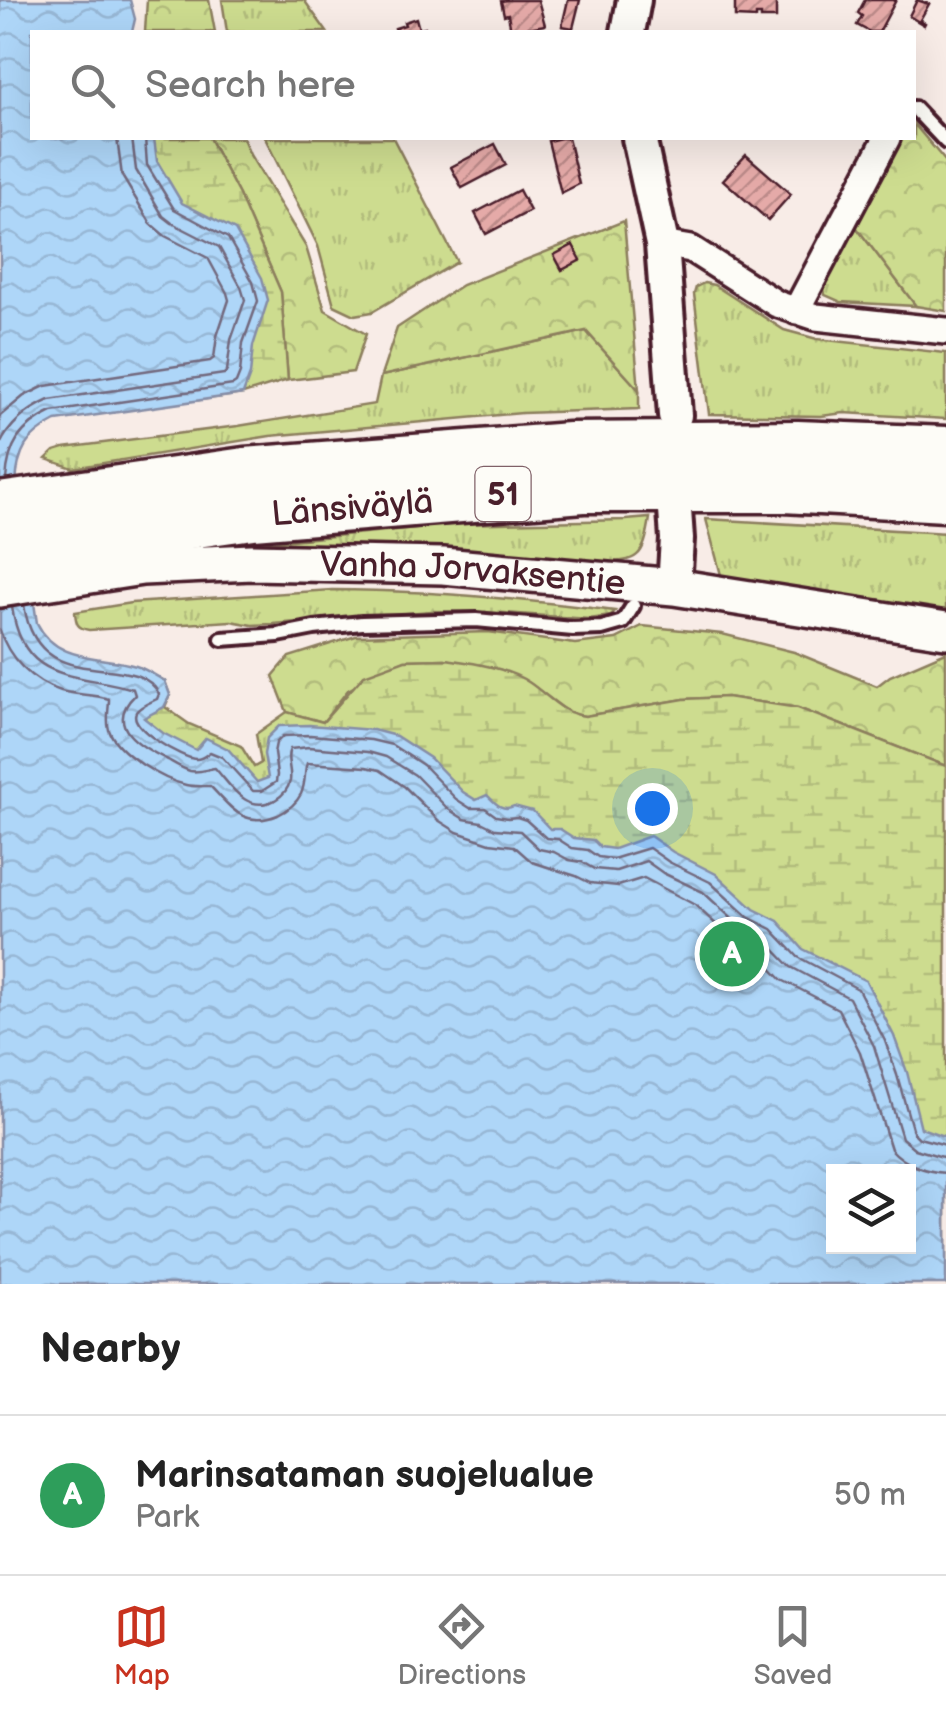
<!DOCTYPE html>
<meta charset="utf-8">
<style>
body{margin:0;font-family:"Balsamiq Sans",sans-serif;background:#f6f6f6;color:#222}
.controls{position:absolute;right:30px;bottom:30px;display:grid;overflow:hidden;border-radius:0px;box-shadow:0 10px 40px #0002}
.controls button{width:90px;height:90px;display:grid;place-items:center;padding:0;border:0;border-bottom:2px solid #e0e0e0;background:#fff;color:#222;font:50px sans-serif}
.you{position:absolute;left:652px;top:808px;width:35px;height:35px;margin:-25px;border:8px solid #fff;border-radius:50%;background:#1a73e8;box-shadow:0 0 0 15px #1a73e833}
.badge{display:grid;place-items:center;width:65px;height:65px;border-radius:50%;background:#c8321e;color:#fff;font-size:32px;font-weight:700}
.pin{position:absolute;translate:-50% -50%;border:5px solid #fff;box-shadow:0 2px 10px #0006}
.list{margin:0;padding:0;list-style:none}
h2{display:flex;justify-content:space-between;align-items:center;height:130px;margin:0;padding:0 40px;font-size:42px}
h2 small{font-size:32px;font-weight:400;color:#767676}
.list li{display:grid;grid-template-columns:65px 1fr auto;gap:30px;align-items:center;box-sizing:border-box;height:160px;padding:0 40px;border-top:2px solid #e0e0e0}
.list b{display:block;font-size:38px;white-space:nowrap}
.list p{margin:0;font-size:32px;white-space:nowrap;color:#767676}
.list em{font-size:32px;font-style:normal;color:#767676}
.icon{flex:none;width:55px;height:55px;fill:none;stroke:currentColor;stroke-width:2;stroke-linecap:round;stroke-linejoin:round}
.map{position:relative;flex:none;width:946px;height:1284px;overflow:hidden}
.search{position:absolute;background:#fff;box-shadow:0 10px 40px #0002;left:30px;right:30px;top:30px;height:110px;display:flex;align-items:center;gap:25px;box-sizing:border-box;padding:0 35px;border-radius:0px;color:#767676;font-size:38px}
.sheet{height:290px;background:#fff}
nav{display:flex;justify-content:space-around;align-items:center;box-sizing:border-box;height:140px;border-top:2px solid #e0e0e0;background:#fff;font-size:28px;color:#767676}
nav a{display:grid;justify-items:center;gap:5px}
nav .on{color:#c8321e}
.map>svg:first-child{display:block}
</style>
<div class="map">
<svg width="946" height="1284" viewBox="0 0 946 1284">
<defs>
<pattern id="grass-tufts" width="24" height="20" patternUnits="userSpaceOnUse" patternTransform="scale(2.5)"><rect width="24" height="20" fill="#cddc8f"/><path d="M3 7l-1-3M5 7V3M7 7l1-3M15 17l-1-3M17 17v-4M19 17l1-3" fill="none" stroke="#b2bc7c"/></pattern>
<pattern id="forest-crowns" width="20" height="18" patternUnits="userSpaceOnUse" patternTransform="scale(2.5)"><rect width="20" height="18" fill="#cddc8f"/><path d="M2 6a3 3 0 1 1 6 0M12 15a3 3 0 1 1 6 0" fill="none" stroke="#b2bc7c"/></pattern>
<pattern id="wetland-marsh" width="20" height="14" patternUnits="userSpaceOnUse" patternTransform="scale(2.5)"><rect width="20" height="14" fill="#cddc8f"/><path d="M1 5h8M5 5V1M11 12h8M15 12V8" fill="none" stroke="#b2bc7c"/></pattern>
<pattern id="water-waves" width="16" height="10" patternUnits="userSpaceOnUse" patternTransform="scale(2.5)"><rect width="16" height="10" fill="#aed6f8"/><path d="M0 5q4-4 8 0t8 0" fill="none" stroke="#97b7d5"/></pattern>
<pattern id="building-hatch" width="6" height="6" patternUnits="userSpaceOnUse" patternTransform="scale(2.5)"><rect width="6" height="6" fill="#e5aaa8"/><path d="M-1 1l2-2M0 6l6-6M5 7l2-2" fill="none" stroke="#bc8a89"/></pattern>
</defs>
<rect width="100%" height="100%" fill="#f8ece7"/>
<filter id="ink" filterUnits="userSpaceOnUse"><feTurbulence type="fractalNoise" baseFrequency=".01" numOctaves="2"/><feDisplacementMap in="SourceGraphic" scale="20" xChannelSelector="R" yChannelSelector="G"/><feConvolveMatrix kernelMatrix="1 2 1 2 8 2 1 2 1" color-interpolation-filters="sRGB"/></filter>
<g filter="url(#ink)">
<path fill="url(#grass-tufts)" stroke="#8c7e5d" stroke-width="2.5" d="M222 0H304L327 32H227Z
M265 138H393L457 262 372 312 355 315 334 305 318 246Z
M854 224 916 306 841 302 825 295 823 280Z
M704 283 714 285 784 330 817 339 946 353V419L844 413 821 416 709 414 694 294 696 287Z
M586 331 639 390V409L522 413 270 436 73 468 46 459 54 451 64 448 238 426 375 404 381 376Z
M650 518C643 563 637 560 593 564L230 546 457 524 626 520Z
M706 519 946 533V617L721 575Z
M332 590C427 590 521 599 615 611L611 616 589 619 504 613 432 611 273 624 252 625 231 621 89 630C77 628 76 624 75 612L131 603Z"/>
<path fill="url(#forest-crowns)" stroke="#8c7e5d" stroke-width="2.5" d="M147 0H209L215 32H145Z
M914 124 946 162V311L916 306 854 224 900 138H914Z
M209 138H243L250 155 306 247 325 310 366 334 353 372 288 380 281 292 239 195Z
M624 221 639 390 586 331 381 376 397 328 462 285Z
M642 626 722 634 794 652 877 686 890 676 946 652V766L798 708 727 697 684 699 585 716 571 714 528 682 501 670 445 659 405 660 348 690 323 722 287 712 273 676 289 657 356 636 488 632 575 644 616 639Z"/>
<path fill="url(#wetland-marsh)" stroke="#8c7e5d" stroke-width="2.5" d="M128 138H209L239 195 281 292 288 380 243 394 199 400Z
M445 659C473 663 506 667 530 683 549 696 561 713 585 716L684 699 727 697 798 708 946 766V1284L908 1246V1172L137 745 141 668 165 681 170 695 165 707 189 724 241 746 254 767 261 763 256 734 287 712 323 722 364 675 405 660Z"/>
<path fill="url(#water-waves)" stroke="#868da6" stroke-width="2.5" fill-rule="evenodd" d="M0 0H130L135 19 132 32H32V138H154L157 161 182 203 235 230 262 278 268 300 253 346 250 375 243 394 56 421C26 436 18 451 16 483L37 623C57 663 99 655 136 666 146 669 156 676 165 681L170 695 164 707 144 718 163 733 196 750 206 738 228 749 257 782 268 778 264 754 267 738 279 726 309 725 373 730 396 736 430 758 463 792 476 800 487 795C495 803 502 812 514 806L533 811 550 829H560L574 838 593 840 600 847 614 849 650 836 673 852 716 874 754 909 778 921 803 949 866 981 894 1036 907 1072 921 1128 946 1137V1284H0ZM834 1172H908V1246H834Z"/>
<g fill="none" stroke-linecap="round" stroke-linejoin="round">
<path stroke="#72687d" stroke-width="2.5" d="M0 416 24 396 45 386 210 361 214 358 217 336 229 300 227 293 208 258 165 236 151 224 122 176 117 138
M0 445C10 423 27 410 49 400L224 374 227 371 231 340 245 300 241 287 219 247 172 223 163 216 136 170 132 138
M6 480C8 445 20 427 52 412L233 385 236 383 240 373 243 343 258 301 253 282 228 238 174 209 147 165 145 138
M24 605C38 701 135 646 159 694L157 699C151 702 140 706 136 712 128 728 183 759 196 759 202 759 206 755 210 752L222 757 253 791H262L276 782 277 775 274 753 276 743 283 736 310 735 371 740 392 745 423 765 456 799 470 808H485L496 816 508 818 517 817 526 820 546 838 558 839 572 848 588 850 598 857 613 859 649 848 669 862 710 882 748 917 772 929 798 957 858 989 885 1041 897 1075 913 1132 919 1138 946 1145
M12 607C23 685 75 672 133 689L135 695C103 726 141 747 168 760 175 764 183 769 190 771 199 773 207 769 215 768 231 786 246 814 275 800 282 796 288 790 290 781 292 769 285 759 290 749L309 747 368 752 386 757 415 775 448 809 464 819 481 822 495 829 520 831 539 849 554 852 569 860 582 862 594 869 616 871 646 861 663 873 703 892 741 927 765 940 791 967 849 998 874 1046 902 1138 915 1149 946 1158
M0 630C8 658 32 682 61 691 76 695 93 694 109 699 109 709 106 720 109 730 117 753 163 780 186 785 194 787 202 786 210 786 231 807 243 829 278 815 288 810 296 804 301 794 306 783 304 772 307 763L366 767 380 770 405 787 438 820 457 832 490 843 514 846 532 862 576 876 590 883 618 886 644 878 695 905 732 939 755 952 782 980 838 1009 860 1052 891 1149C904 1164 926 1172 946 1173"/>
</g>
<path fill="url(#building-hatch)" stroke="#4a1f2b" stroke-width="2.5" d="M508 0H538L545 25 511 31 508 14 504 15 501 1Z
M568 0H580L573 28 562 26Z
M735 0H776V18H761V15H756V18L735 17Z
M865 0H896L879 32H870L857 25 862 16 858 13Z
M917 0 929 4 920 20 925 23 924 25 909 16Z
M416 18 419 29 425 27 427 32H396L395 28 405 25 404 22Z
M561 138H568L579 184 561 193 548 141Z
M495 144 506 165 462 188 451 167Z
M746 155 791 194 768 220 723 180Z
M519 190 530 211 486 234 475 213Z
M573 245 581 260 562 270 554 255Z"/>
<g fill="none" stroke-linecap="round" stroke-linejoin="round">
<defs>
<path id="service" d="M914 108 946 142
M222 639 278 635 314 628 362 623 476 620 573 629 602 628 623 622 633 606"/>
<path id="minor" d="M662 244 691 249 777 304 816 317 946 331
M796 311 887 138"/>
<path id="tertiary" d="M628 32 634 0
M639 138 662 244 675 415
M674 587 677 539 675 510"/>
<g id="secondary">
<path id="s1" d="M0 589 142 567 252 562 443 566 674 587 946 630"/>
</g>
<g id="motorway">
<path d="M0 507 245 472 570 447 797 445 946 451"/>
<path id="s2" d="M0 551 252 515 583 488H784L946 497"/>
</g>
</defs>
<use href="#service" stroke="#4a1f2b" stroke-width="20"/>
<use href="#minor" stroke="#4a1f2b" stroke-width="32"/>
<use href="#tertiary" stroke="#4a1f2b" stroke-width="40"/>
<use href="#secondary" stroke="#4a1f2b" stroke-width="42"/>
<use href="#motorway" stroke="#4a1f2b" stroke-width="55"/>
<use href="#service" stroke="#fdfcf7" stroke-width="12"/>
<use href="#minor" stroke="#fdfcf7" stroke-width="25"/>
<use href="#tertiary" stroke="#fdfcf7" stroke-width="32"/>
<use href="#secondary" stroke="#fdfcf7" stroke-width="35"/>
<use href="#motorway" stroke="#fdfcf7" stroke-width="48"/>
</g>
</g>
<g text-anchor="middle" stroke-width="10" stroke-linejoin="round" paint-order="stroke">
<rect fill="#fdfcf7" stroke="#806168" stroke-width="2.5" x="475.5" y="467" width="55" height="54" rx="8"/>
<g font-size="32" font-weight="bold" fill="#4a1f2b">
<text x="503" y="505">51</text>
</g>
<g font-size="35" fill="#4a1f2b" stroke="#fdfcf7">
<text dy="12" stroke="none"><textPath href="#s2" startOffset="355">Länsiväylä</textPath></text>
<text dy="12" stroke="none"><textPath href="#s1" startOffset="475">Vanha Jorvaksentie</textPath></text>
</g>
</g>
</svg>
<div class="controls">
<button><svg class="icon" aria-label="layers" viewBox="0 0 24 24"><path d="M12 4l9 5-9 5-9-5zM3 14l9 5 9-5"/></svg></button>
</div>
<div class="you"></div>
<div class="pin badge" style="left:732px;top:954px;background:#2e9e5b">A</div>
<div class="search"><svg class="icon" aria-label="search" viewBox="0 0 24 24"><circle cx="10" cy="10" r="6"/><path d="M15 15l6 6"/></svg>Search here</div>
</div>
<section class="sheet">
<h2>Nearby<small></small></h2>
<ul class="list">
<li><span class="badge" style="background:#2e9e5b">A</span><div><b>Marinsataman suojelualue</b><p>Park</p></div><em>50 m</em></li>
</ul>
</section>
<nav>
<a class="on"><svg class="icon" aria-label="map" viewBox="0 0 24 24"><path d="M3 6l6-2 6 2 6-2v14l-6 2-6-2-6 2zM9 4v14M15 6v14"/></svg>Map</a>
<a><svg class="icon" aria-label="directions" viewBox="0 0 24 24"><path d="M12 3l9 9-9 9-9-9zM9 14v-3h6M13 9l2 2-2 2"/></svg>Directions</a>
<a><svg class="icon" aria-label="saved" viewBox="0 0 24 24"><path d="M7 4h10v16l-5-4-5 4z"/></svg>Saved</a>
</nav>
